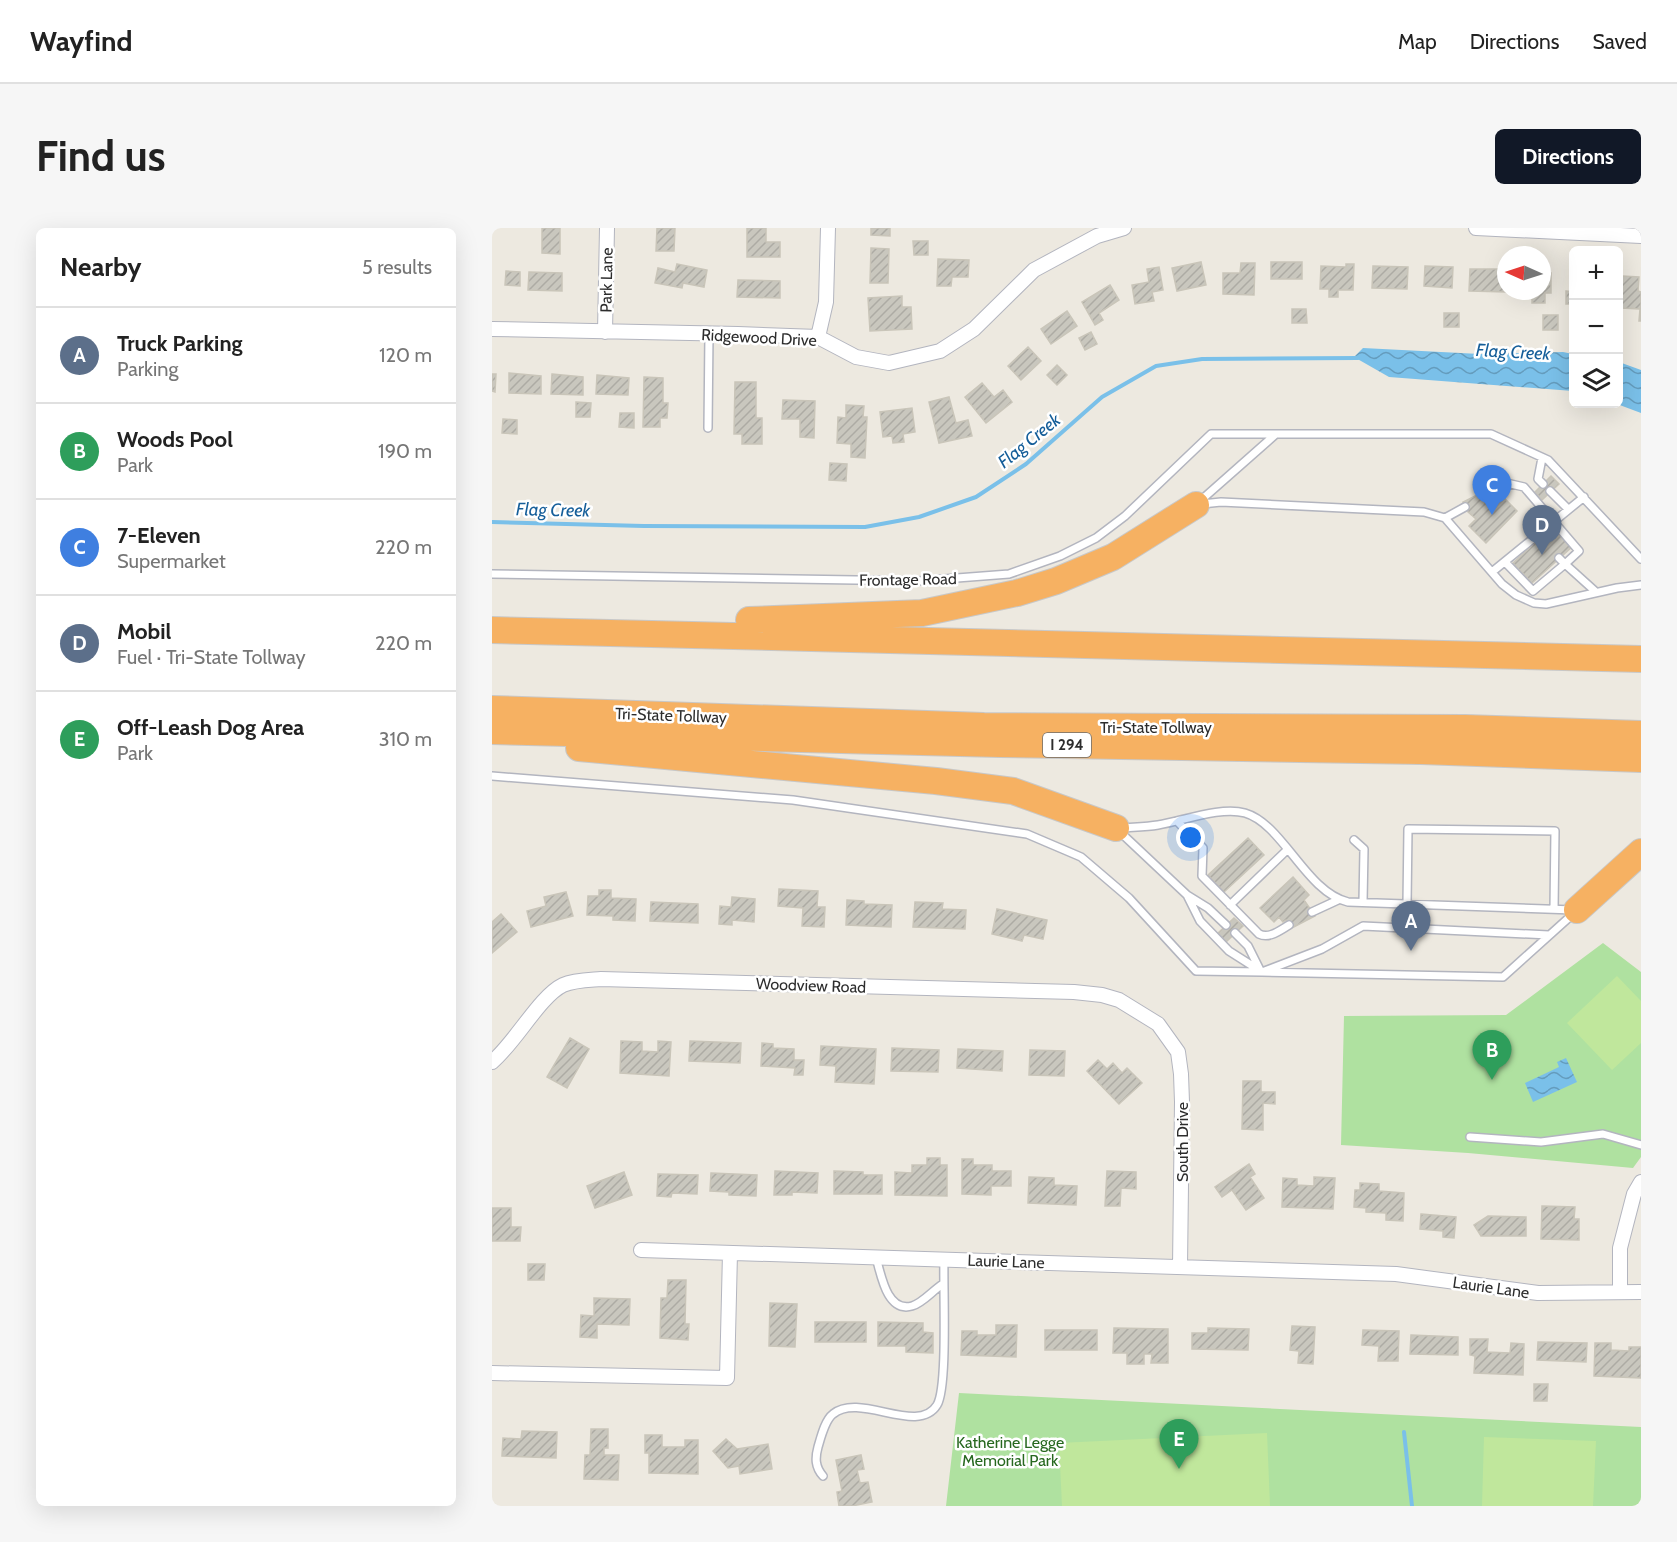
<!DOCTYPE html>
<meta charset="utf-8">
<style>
body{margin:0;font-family:Cabin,sans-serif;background:#f6f6f6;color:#222}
.controls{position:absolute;right:18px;top:18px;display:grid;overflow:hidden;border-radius:9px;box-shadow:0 6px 24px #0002}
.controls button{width:54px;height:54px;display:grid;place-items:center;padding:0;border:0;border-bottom:2px solid #e0e0e0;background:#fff;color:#222;font:30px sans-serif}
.compass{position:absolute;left:1005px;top:18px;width:54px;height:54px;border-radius:50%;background:#fff;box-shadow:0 6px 24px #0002;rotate:273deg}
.you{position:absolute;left:699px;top:610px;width:21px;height:21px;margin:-15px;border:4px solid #fff;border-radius:50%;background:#1a73e8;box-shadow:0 0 0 9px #1a73e833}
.badge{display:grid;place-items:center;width:39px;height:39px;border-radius:50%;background:#111827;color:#fff;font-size:20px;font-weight:700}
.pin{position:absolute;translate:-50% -50px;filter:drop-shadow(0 2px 3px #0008)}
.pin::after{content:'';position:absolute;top:32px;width:21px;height:18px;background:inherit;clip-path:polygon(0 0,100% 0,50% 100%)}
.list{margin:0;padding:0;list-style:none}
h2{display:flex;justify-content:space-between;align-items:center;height:78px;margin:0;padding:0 24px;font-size:26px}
h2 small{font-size:20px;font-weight:400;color:#767676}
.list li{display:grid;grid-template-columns:39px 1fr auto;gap:18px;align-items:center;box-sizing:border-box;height:96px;padding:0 24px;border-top:2px solid #e0e0e0}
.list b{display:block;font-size:22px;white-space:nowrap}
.list p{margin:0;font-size:20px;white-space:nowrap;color:#767676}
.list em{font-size:20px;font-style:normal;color:#767676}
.icon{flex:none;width:33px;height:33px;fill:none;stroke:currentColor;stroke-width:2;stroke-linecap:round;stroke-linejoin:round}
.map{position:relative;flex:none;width:1149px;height:1278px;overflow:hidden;border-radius:9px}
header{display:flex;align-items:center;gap:36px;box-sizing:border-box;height:84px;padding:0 30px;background:#fff;border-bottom:2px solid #e0e0e0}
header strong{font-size:28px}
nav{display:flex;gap:33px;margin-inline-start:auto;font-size:21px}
.intro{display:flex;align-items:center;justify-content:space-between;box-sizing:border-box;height:144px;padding:0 36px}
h1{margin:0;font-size:42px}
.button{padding:15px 27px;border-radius:9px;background:#111827;color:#fff;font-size:21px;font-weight:700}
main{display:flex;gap:36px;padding:0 36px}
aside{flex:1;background:#fff;border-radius:9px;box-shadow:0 6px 24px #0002}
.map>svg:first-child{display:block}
</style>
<header>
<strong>Wayfind</strong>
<nav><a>Map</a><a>Directions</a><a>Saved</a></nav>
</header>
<div class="intro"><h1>Find us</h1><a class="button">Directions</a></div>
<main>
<aside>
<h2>Nearby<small>5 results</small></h2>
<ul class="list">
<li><span class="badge" style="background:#5c6f8a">A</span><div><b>Truck Parking</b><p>Parking</p></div><em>120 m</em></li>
<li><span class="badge" style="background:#2e9e5b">B</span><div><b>Woods Pool</b><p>Park</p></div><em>190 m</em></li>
<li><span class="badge" style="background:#3f7fe0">C</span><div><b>7-Eleven</b><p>Supermarket</p></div><em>220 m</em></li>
<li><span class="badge" style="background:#5c6f8a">D</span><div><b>Mobil</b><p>Fuel · Tri-State Tollway</p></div><em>220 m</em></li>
<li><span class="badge" style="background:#2e9e5b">E</span><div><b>Off-Leash Dog Area</b><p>Park</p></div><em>310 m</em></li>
</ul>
</aside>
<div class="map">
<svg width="1149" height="1278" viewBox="0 0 1149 1278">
<defs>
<pattern id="water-waves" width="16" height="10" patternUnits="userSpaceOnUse" patternTransform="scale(1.5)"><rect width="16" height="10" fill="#7ac0e9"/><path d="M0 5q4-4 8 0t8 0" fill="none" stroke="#649cbd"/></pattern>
<pattern id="building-hatch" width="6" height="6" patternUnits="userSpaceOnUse" patternTransform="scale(1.5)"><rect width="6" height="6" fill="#c9c7be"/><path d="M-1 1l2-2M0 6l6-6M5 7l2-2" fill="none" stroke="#adaba4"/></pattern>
</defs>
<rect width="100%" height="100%" fill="#ede9e0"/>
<path fill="#afe1a0" d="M1111 715 1149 744V929L1141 940 976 925 849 917 852 788 1014 787Z
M467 1165 1149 1199V1278H454Z"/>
<path fill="#c0e79c" d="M1125 748 1149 773V815L1120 842 1075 795Z
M775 1205 778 1278H570L567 1215Z
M992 1209 1104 1213 1101 1278H990Z"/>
<path fill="url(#water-waves)" d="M871 120 988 126 1071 124 1081 126V163L897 149 862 129Z
M1127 134 1149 142V185L1125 176Z
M1074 830 1085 854 1041 874 1033 855 1067 839 1065 834Z"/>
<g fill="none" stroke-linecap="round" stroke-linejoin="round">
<path stroke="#7ac0e9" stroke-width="4" d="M0 294 152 298 373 299 427 289 484 269 534 236 610 169 664 138 710 131 866 130
M912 1204 920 1278"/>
</g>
<path fill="url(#building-hatch)" stroke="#c9c5b9" stroke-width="1.5" d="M50 0H68V26L50 25Z
M165 0H183L182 23H164Z
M255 0H274V14H288V29H255Z
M379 0H398V8L379 7Z
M421 13H436V27H422Z
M379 20 397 21 396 55H378Z
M446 31 477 32 476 49H460L459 58H445Z
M709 34 714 57 685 63 680 40Z
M779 34H810V51H779Z
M749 35H763L762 67 731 66V45H748Z
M185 36 215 42 212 59 191 55 190 60 163 55 166 40 183 44Z
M854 36H862L861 62H846V69H837V61H828L829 38 854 39Z
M881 38 916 39 915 61 880 60Z
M933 38 961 39 960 60 932 58Z
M667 39 671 62 660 64 662 73 643 76 640 57 657 54 655 41Z
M978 41H1014V63L1016 64 977 63Z
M14 43 28 44V58L13 57Z
M37 44 70 45V63L36 62Z
M1050 45H1059V65H1053V75H1040V65H1027V63H1050Z
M1130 48 1147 49 1146 63 1149 64V93H1147L1148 81 1129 80Z
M246 52 288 53V70L245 69Z
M618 57 627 72 607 85 611 92 603 97 590 74Z
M1074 63 1082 64V83L1080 76H1074Z
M410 68V79H419L420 101 378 103 376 70Z
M800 81H814L815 95H800Z
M575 83 585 98 559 116 549 101Z
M952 85H967V99H952Z
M1051 87H1066V102H1051Z
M599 104 605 116 593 122 587 110Z
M536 119 549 133 529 152 516 138Z
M565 137 575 147 565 157 555 147Z
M17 145 49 148V166L17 165Z
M0 146H4L3 164 0 163Z
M60 146 91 149V167L59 166Z
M105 147 137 150 136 167 104 166Z
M152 149 171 150V175H176L175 190H168V199H151Z
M243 154H264V190H270V216H250V206H242Z
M490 155 502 169 511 162 520 174 494 195 473 169Z
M457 169 464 195 476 192 480 208 447 215 437 174Z
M291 172 323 173 322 210 308 209V191H290Z
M84 174 99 175 98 189H84Z
M354 177 372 178 371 189H375L373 230 359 229V216L345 215 346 189 354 190Z
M420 180 423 204 411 206 412 214 401 215 400 208 391 209 388 184Z
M128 185H142V200L127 199Z
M11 191 25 192V206L10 205Z
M338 235 355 236 354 253 337 252Z
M1059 248 1067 256 1050 272 1043 264Z
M995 262 999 270 1003 269 1009 274 1012 270 1025 283 994 315 977 298 984 291 975 283 971 274Z
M1061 298 1080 319 1040 355 1021 335Z
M756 610 772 627 732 664 716 647Z
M801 649 817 667 812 672 823 688 798 701 794 692 791 694 787 689 782 694 768 680Z
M287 661 326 663 325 679H333L332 699 310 698 311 680 286 678Z
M107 662H119V670L144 671 143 693 121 692V688L95 687 96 668H107Z
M74 664 81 688 39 699 35 683 54 678 52 669Z
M240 669 263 671 262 694 240 692V697L227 696 228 678 239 679Z
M355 672 372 673V676L400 677 399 699 354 697Z
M159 674 206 676V695L158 693Z
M423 674 451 675 450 681 474 682 473 701 421 699Z
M505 681 555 692 551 711 532 707 530 713 500 706Z
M9 686 25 704 0 725V694Z
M742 690 751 698 734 714 726 705Z
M78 810 97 821 75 860 55 849Z
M129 813 150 814V823L166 824V813L179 814 177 848 128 845Z
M198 813 249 815 248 835 197 833Z
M270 815 281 816V820L302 821V832H312L311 847H302L303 840 269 838Z
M329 818 384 821 382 856 343 854 344 838 328 837Z
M400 820 447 822 446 844 399 843Z
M466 821 511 823 510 843 465 840Z
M538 822 573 823 572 848 537 847Z
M606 832 615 841 621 835 630 845 635 840 650 855 627 876 595 843Z
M751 853H769V864H783V876L771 875V902L750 901Z
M435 930H448V937H455V968L403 967V944L420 945V937H435Z
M470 931H481V937H500V943H519V958H499V967L470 966Z
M757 936 763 946 758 949 772 970 754 982 740 962 730 969 723 959Z
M283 943 326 945 325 965 300 964V967H282Z
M342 943 371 944V947H390V966H342Z
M615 943 644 944V961L629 960 628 978H613Z
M132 944 140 967 103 980 95 958Z
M219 945 265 947 264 968 237 967V964L218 963Z
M166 946 206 947 205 966 180 965 179 969 165 968Z
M537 949 562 950V957L585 958 584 977 536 975Z
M822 949 843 950 841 981 790 979 791 950 805 951V957L822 958Z
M868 955 887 956V963L912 965 911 993 894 992V985L874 984V980L862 979 863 962H868Z
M1050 978 1083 979 1082 991H1087V1012L1049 1011Z
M0 980H19V999H29L28 1013H0Z
M929 986 964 989 962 1010 951 1009V1003L928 1001Z
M996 988 1034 989V1008H989L982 997Z
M36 1036H53L52 1052H36Z
M176 1052H194L193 1096H197L196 1112 168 1110 169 1070H175Z
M102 1070 138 1071 137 1097 105 1096V1110L88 1109 89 1087 102 1088Z
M278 1075 305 1076 303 1119 277 1118Z
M323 1094H374V1114H323Z
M386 1094 431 1095V1104L441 1105V1125L414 1124V1118H386Z
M504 1097H525L524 1129 469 1127 470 1103H485V1107H504Z
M800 1098 823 1099 821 1136 806 1135 807 1123 798 1122Z
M622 1100 676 1101V1135H659L660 1126H652V1136H635V1125H621Z
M716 1100 757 1101 756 1122 700 1121V1105H716Z
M553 1102H605V1122H553Z
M871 1102 907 1103 906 1133H886L887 1118 870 1117Z
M919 1107 966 1109V1127L918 1126Z
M978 1111H996L995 1124 1018 1125 1019 1115 1032 1116 1031 1147 982 1145 983 1128 978 1127Z
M1046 1114 1095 1115 1094 1134 1045 1132Z
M1103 1115H1119V1122L1137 1123V1119H1149V1150L1102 1148Z
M1042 1156H1056L1055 1173H1042Z
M99 1201H116V1220H112V1227H127L126 1252 92 1251 93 1227H98Z
M30 1203 65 1204 64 1230 10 1228 11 1210 29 1211Z
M153 1207H170V1219H193V1212H206V1246L157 1245V1225H153Z
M234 1211 245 1221 276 1216 280 1241 248 1246 247 1238 236 1240 221 1223Z
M369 1227 372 1241 365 1242 368 1255 376 1254 380 1274 360 1278H347L345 1264 350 1263 344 1232Z"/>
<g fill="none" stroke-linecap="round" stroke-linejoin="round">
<defs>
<path id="lane" d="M216 200 217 106
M1050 230 1046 251 1051 256
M1058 263 1076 281
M998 267 1019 256 1032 259 1087 323 1073 336 1067 330
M707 274 784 206H999L1056 232 1149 331
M710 276 729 274 932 284 953 290 1010 356 1024 367 1042 375 1054 376 1125 360 1149 357
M953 290 973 279
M1013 334 1041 363 1073 336 1104 364
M1000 344 1092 269
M0 346 426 353 517 346 568 328 604 310 633 288 719 206H784
M0 548 301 572 535 606 589 629 637 670 704 743 770 744 830 721 871 698 1057 707
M685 593 711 620 710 648 767 706C777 711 787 703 797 697
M629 600C641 599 654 599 666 597 691 593 729 578 753 585 791 596 814 664 856 674L1082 682
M628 604 695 667 708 693 737 723 770 744 1011 749 1081 686
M862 612 872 621 871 674
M695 667 716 680 734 697
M915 676 916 601 1063 603 1062 681
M738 677 795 622
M820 684 846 672
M743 705 756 718 768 742
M978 909 1049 914 1111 906 1149 917
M384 1029C389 1047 395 1085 420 1078 431 1075 441 1062 451 1056
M331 1248C323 1239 323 1230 326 1219 329 1209 333 1192 341 1186 368 1164 426 1208 445 1177 456 1159 451 1059 452 1032"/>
<path id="street" d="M984 0 1149 8
M0 101 246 106 326 109 364 129 397 135 448 123 482 101 542 42 605 8 632 0
M113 104 115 0
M326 109 334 74 336 0
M0 834C23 815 48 768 71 757 82 752 96 752 109 751L582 764 610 767 627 772 666 796 686 824 689 846 690 874 688 1039
M149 1022 904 1046 1046 1065 1149 1064
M1128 1064V1020L1142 966 1149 954
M0 1145 235 1150 238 1025"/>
<path id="highway" d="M257 392 430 385 525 365 564 353 621 329 704 277
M0 402 1149 431
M0 481 492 498 973 500 1149 506
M0 503 508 516 929 523 1149 531
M87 520 444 553 521 563 624 600
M1085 682 1149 624"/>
</defs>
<use href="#lane" stroke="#b3b5bf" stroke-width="10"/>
<use href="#street" stroke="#b3b5bf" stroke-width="16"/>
<use href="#highway" stroke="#c8c8c8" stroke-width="28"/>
<use href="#lane" stroke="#fff" stroke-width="7"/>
<use href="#street" stroke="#fff" stroke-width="14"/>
<use href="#highway" stroke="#f6b162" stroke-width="26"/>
</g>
<g text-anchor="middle" stroke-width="5" stroke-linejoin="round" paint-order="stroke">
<rect fill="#fff" stroke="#6c6c6c" stroke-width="1.5" x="551" y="505" width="48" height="24" rx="4.5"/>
<g font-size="15" font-weight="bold" fill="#2d2d2d">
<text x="575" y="522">I 294</text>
</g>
<g font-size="16" fill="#2d2d2d" stroke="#fff">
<text transform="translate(114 52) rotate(-89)" y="6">Park Lane</text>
<text transform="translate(267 109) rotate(3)" y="6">Ridgewood Drive</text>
<text transform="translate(416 351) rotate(-1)" y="6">Frontage Road</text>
<text transform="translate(179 487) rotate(2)" y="6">Tri-State Tollway</text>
<text x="664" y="505">Tri-State Tollway</text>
<text transform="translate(319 757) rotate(2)" y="6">Woodview Road</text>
<text transform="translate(690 914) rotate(-90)" y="6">South Drive</text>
<text transform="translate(514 1033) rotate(2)" y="6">Laurie Lane</text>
<text transform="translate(999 1059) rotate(8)" y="6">Laurie Lane</text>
</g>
<g font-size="16" fill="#27681f" stroke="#fff">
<text x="518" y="1220">Katherine Legge<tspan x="518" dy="18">Memorial Park</tspan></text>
</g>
<g font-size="18" font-style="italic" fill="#155e99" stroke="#fff">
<text transform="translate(1021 124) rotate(3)" y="6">Flag Creek</text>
<text transform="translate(537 213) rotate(-39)" y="6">Flag Creek</text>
<text transform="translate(61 282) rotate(1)" y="6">Flag Creek</text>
</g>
</g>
</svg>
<div class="controls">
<button>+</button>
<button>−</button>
<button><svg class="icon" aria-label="layers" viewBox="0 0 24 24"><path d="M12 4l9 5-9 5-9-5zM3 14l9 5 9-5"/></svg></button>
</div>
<svg class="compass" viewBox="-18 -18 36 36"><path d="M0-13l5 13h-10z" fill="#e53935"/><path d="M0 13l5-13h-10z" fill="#767676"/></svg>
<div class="you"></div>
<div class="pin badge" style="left:919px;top:723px;background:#5c6f8a">A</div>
<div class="pin badge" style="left:1000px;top:852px;background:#2e9e5b">B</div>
<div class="pin badge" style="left:1000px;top:287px;background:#3f7fe0">C</div>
<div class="pin badge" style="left:1050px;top:327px;background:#5c6f8a">D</div>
<div class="pin badge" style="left:687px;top:1241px;background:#2e9e5b">E</div>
</div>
</main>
